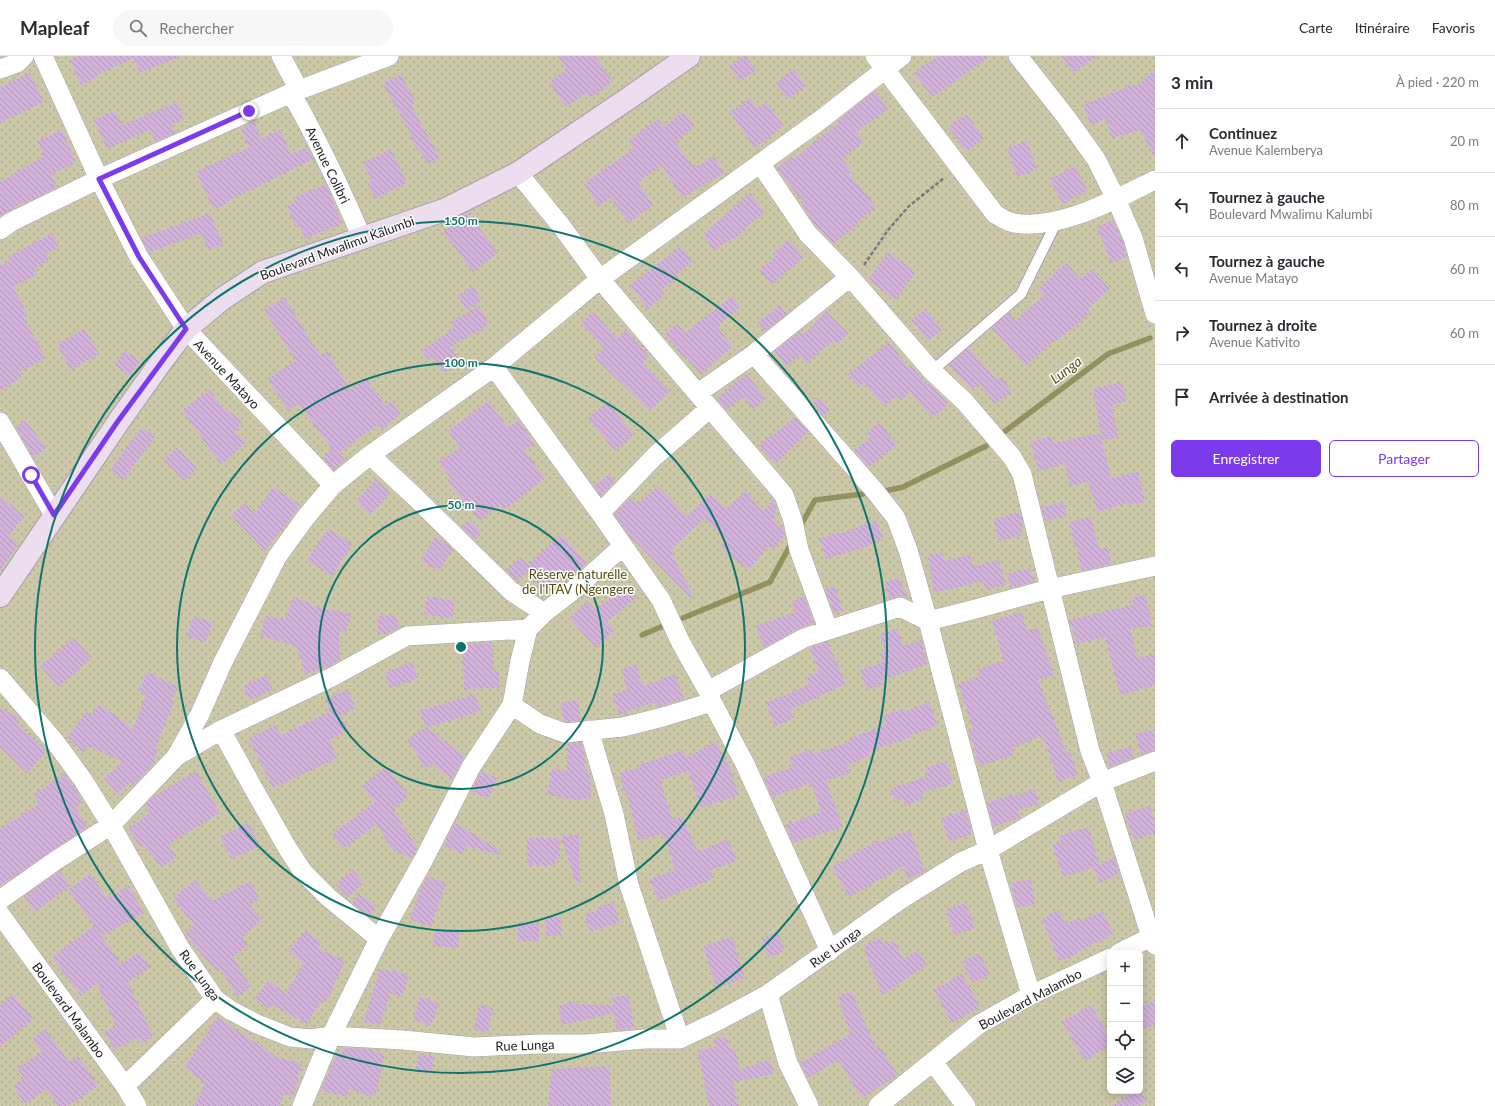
<!DOCTYPE html>
<html lang="fr">
<meta charset="utf-8">
<style>
body{margin:0;font-family:Lato,sans-serif;background:#f7f7f7;color:#2b2b33}
.controls{position:absolute;right:12px;bottom:12px;display:grid;overflow:hidden;border-radius:6px;box-shadow:0 2px 10px #0003}
.controls button{width:36px;height:36px;display:grid;place-items:center;padding:0;border:0;border-bottom:1px solid #e1e1e2;background:#fff;color:#2b2b33;font:20px sans-serif}
.stop{position:absolute;width:12px;height:12px;margin:-9px;border:3px solid #7c3aed;border-radius:50%;background:#fff}
.stop.end{background:#7c3aed;border-color:#fff;box-shadow:0 1px 4px #0008}
.list{margin:0;padding:0;list-style:none}
h2{display:flex;justify-content:space-between;align-items:center;height:52px;margin:0;padding:0 16px;font-size:17px}
h2 small{font-size:13px;font-weight:400;color:#7c7c81}
.list li{display:grid;grid-template-columns:26px 1fr auto;gap:12px;align-items:center;box-sizing:border-box;height:64px;padding:0 16px;border-top:1px solid #e1e1e2}
.list b{display:block;font-size:15px;white-space:nowrap}
.list p{margin:0;font-size:13px;white-space:nowrap;color:#7c7c81}
.list em{font-size:13px;font-style:normal;color:#7c7c81}
.actions{display:flex;gap:8px;padding:12px 16px}
.actions a{flex:1;padding:9px 0;border:1px solid #7c3aed;border-radius:6px;text-align:center;font-size:14px;color:#7c3aed}
.actions .main{background:#7c3aed;color:#fff}
.icon{flex:none;width:22px;height:22px;fill:none;stroke:currentColor;stroke-width:2;stroke-linecap:round;stroke-linejoin:round}
.map{position:relative;flex:none;width:1155px;height:1050px;overflow:hidden}
header{display:flex;align-items:center;gap:24px;box-sizing:border-box;height:56px;padding:0 20px;background:#fff;border-bottom:1px solid #e1e1e2}
header strong{font-size:19px}
nav{display:flex;gap:22px;margin-inline-start:auto;font-size:14px}
.search{width:280px;height:36px;background:#f7f7f7;display:flex;align-items:center;gap:10px;box-sizing:border-box;padding:0 14px;border-radius:22px;color:#7c7c81;font-size:15px}
main{display:flex}
aside{flex:1;background:#fff}
.map>svg:first-child{display:block}
</style>
<header>
<strong>Mapleaf</strong>
<div class="search"><svg class="icon" aria-label="search" viewBox="0 0 24 24"><circle cx="10" cy="10" r="6"/><path d="M15 15l6 6"/></svg>Rechercher</div>
<nav><a>Carte</a><a>Itinéraire</a><a>Favoris</a></nav>
</header>
<main>
<div class="map">
<svg width="1155" height="1050" viewBox="0 0 1155 1050">
<defs>
<pattern id="grass-dots" width="8" height="8" patternUnits="userSpaceOnUse"><rect width="8" height="8" fill="#cbc8a8"/><path d="M2 2h.1M6 6h.1" fill="none" stroke="#aeac90" stroke-width="1.8" stroke-linecap="round"/></pattern>
<pattern id="building-back-hatch" width="6" height="6" patternUnits="userSpaceOnUse"><rect width="6" height="6" fill="#d2b1db"/><path d="M-1 5l2 2M0 0l6 6M5-1l2 2" fill="none" stroke="#b498bc"/></pattern>
</defs>
<rect width="100%" height="100%" fill="#e6dee8"/>
<path fill="url(#grass-dots)" fill-rule="evenodd" d="M0 0H1155V1050H0ZM1110 897H1140V1035H1110Z"/>
<g fill="none" stroke-linecap="round" stroke-linejoin="round">
<path stroke="#95905f" stroke-width="5.5" d="M1004 376 1108 298 1150 282
M885 435 903 431 986 390
M800 471 815 444 863 438
M683 562 770 526 792 486
M642 579 663 570"/>
</g>
<path fill="url(#building-back-hatch)" d="M79 0H179V1L139 17 134 2 97 19 98 21 81 29 70 4Z
M558 0H595L613 26 590 42 587 37 566 51 549 26 567 13Z
M743 0H745L756 14 740 26 729 11Z
M938 0H990L932 42 914 17Z
M1061 0H1098L1073 17Z
M794 13 806 30 788 44 776 27Z
M1155 14V102L1140 74 1112 82 1106 63 1091 69 1083 49 1115 36 1132 28 1134 32Z
M30 17 44 46 0 67V31Z
M401 18 416 46 411 49 440 102 428 108 419 93 417 94 410 81 412 80 383 28Z
M875 35 888 53 856 76 864 85 842 103 852 115 849 118 876 151 857 167 858 168 833 188 815 168 802 149 804 148 777 112 791 101 793 103 839 67 837 65Z
M750 42 757 52 766 46 784 70 755 92 730 56Z
M177 46 184 63 171 68 175 77 155 86 150 74 107 93 94 64 115 55 122 69Z
M683 55 695 70 675 86 694 112 714 100 724 117 682 142 662 109 638 127 653 149 628 167 611 142 599 150 584 128 634 92 628 85 658 63 664 71Z
M967 58 984 83 966 96 948 71Z
M255 66 261 83 280 74 291 98 307 91 314 103 228 145V147L214 154 196 116 249 91 241 72Z
M62 74 76 107 51 118 57 131 28 146 27 144 0 160V126L44 100 37 85Z
M1027 85 1037 114 1017 121 1007 92Z
M391 93 407 127 375 143 367 127 372 125 363 107Z
M1075 110 1088 135 1062 148 1050 123Z
M326 128 342 167 305 183 299 168 295 170 287 150 295 146 293 142Z
M750 137 765 156 745 172 746 174 733 184 732 182 714 195 703 178Z
M210 157 223 188 208 194 201 177 149 197 141 182Z
M468 157 498 197 473 216 443 176Z
M1113 164 1123 186 1127 201 1111 207 1097 171Z
M52 177 59 192 46 198 49 204 34 213 37 219 13 230 28 260 24 262 46 302 19 316 22 321 0 335V205L2 209 10 205 8 201Z
M789 184 804 201 771 229 760 214 776 200 773 197Z
M681 190 692 206 676 219 678 221 661 234 665 239 648 253 630 229Z
M888 196 916 216 896 244 868 224Z
M1066 207 1081 223 1092 213 1110 233 1088 253 1090 257 1057 285 1056 283 1026 310 992 272 1008 257 1015 265 1044 239 1038 233Z
M473 230 482 244 466 254 458 240Z
M732 240 741 251 719 268 721 270 718 272 733 291 700 318 686 301 684 302 665 278 677 268 685 277Z
M285 242 320 300 327 295 350 333 366 322 385 350 391 345 401 358 381 374 377 369 339 397 346 403 334 414 323 402 332 393 299 348 288 355 268 322 296 305 264 254Z
M780 249 787 258 765 275 758 266Z
M479 250 489 269 450 291 461 306 444 317 433 301 428 304 422 295 454 272 451 266Z
M925 253 942 274 929 285 911 264Z
M826 255 849 277 837 289 833 285 806 307 800 299 786 310 775 295 800 275 803 279Z
M593 256 617 282 627 274 649 301 642 307 670 335 650 355 594 301 604 292 581 267Z
M85 272 99 298 71 314 57 289Z
M889 286 909 312 911 310 927 329 929 327 936 334 948 349 932 362 910 336 901 345 896 340 884 350 864 327 859 331 848 318Z
M969 292 997 324 1001 321 1012 335 995 348 979 328 972 334 949 308Z
M125 295 140 305 130 320 115 309Z
M746 318 766 342 753 353 744 341 726 354 716 343Z
M1122 326 1127 345 1112 349 1118 381 1102 384 1093 333Z
M210 334 220 349 242 365 234 377 247 386 221 409 182 354Z
M819 341 830 354 824 360 812 347Z
M488 345 508 371 519 364 534 388 524 394 545 423 520 441V442L504 454 500 448 480 465 447 424 450 422 439 405 460 392 448 375Z
M607 346 634 379 615 395 588 362Z
M795 361 808 376 776 408 759 390 772 378 773 379Z
M25 364 47 392 38 399H32L16 372Z
M879 366 897 389 869 411 854 394 871 381 867 376Z
M142 371 155 381 123 424 110 414Z
M1100 377 1111 422 1138 416 1145 446 1127 449V447L1098 456 1088 426 1070 430 1065 408 1039 415 1030 386 1051 380 1054 387Z
M177 391 197 412 184 425 164 404Z
M609 418 615 425 601 440 594 430Z
M376 423 390 437 370 459 356 445Z
M658 430 687 460 711 437 726 453 746 435 763 455 774 444 777 451 773 464 783 472 785 479 773 493 769 489 749 514 720 491 726 485 705 462 672 493 674 496 672 497 693 541 690 542 635 485 634 486 614 458 630 442 637 449Z
M273 431 301 449 265 495 231 459 245 447 255 458Z
M0 440 25 460 9 480 19 487 0 515Z
M1064 446 1067 460 1045 465 1041 451Z
M1020 456 1023 470H1020L1023 479 999 485 993 463Z
M1091 461 1099 493 1108 491 1111 508 1082 515 1076 488 1074 489 1069 466Z
M469 464 482 477 475 484 462 471Z
M876 464 884 483 859 493 826 503 819 483 836 477 837 479Z
M328 473 352 488 332 520 307 504Z
M561 478 587 507 566 526 562 521 544 536 527 516 517 525 507 514 521 501 528 509Z
M436 480 453 493 439 515 421 504Z
M942 496 945 505 970 499 973 511 999 504 1006 529 985 534 983 525 952 533 934 536 928 500Z
M1030 512 1034 526 1011 532 1007 518Z
M899 522 907 541 897 540 890 543 885 526Z
M626 528 637 541 607 566 615 574 596 592 569 562 587 545 596 554Z
M835 530 843 554 834 557 825 533Z
M1146 539 1152 570 1130 573 1138 602 1155 598V629L1120 639 1105 581 1077 588 1070 564 1133 549 1132 541Z
M427 540 455 545 452 563 424 558Z
M804 540 814 567 799 572 764 592 756 570 796 556 792 545Z
M293 541 311 547 310 549 351 558 346 576 339 575 340 604 327 611 305 618 296 590 260 580 266 559 285 564Z
M1022 556 1027 575 1038 572 1054 619 1038 624 1067 697 1070 696 1078 719 1058 726 1043 680 1012 692 1014 699 979 710 969 676 973 674 958 628 980 620 978 613 1004 605 992 565Z
M395 559 400 571 391 576 378 578 377 560Z
M194 560 213 567 205 587 186 580Z
M898 572 903 590 921 584 928 608 882 624 884 628 867 634 860 614 883 606 880 598 885 596 880 578Z
M74 582 92 602 58 631 40 610Z
M492 586 494 615H499L500 632 464 633 462 589Z
M828 586 846 628 790 654 794 662 775 670 766 647 809 629 806 622 819 616 810 592Z
M412 606 418 622 390 632 385 617Z
M636 608 643 630 675 618 684 643 657 651 655 646 620 659 612 640 627 633 621 613Z
M147 616 178 631 171 644 174 646 155 693 158 694 150 712 133 730 131 726 117 738 104 722 123 706 88 690 84 696 77 691 68 680 86 656 91 660 99 648 133 673 146 639 138 635Z
M266 619 273 634 249 644 243 630Z
M348 634 356 652 340 659 348 674 329 684 338 702 273 732 249 683 275 669 281 679 330 656 325 643Z
M475 638 481 655 427 672 465 700 452 723 432 708 425 712 407 683 426 671 419 655Z
M577 644 581 664 566 666 564 665 560 647Z
M929 646 938 670 911 679 912 681 869 696 870 700 847 709 850 717 826 725 843 771 793 787 786 769 821 756 811 727 772 741 764 721 793 711 789 701 812 693 814 698 851 685 849 682 885 670 882 660 902 653 903 656Z
M0 652 20 662 17 668 47 695 27 717 0 692Z
M1153 674 1155 683V694L1141 699 1135 678Z
M715 685 728 707 739 739 701 752 688 715 660 724 673 765 682 760 698 796 728 783 737 805 711 814 714 822 658 845 650 823 675 814 668 791 662 778 638 784 626 734 623 735 620 716 640 712 639 709 683 694 686 702Z
M581 686 585 701V715L590 716 591 742 577 744 547 739 552 712 567 715V688Z
M1131 691 1133 702 1110 711 1106 697Z
M946 705 953 727 921 737 923 743 905 750 903 743 894 745 890 733 928 720 925 712Z
M385 711 409 740 393 753 417 792 411 803 389 791V789L377 768 343 793 332 778 375 746 362 730Z
M196 715 220 757 168 789 177 800 162 812 143 788 140 790 128 773 150 757 145 749 154 740Z
M482 715 497 722 488 743 471 735Z
M65 718 83 745 75 751 87 771 0 830V773L39 748 33 739Z
M1035 733 1039 748 1018 754 1021 762 993 771 987 747 989 746 1013 738 1014 740Z
M1150 750 1155 768V777L1134 784 1125 758Z
M966 754 972 778 949 786 941 762Z
M249 767 260 790 231 803 220 780Z
M455 767 501 795 500 799 466 790 461 798 444 789Z
M1088 771 1100 809 1063 821 1052 789 1061 786 1059 780Z
M910 774 925 815 908 823 903 810 850 841 832 811 878 784 880 786Z
M579 779 580 827 576 828 561 780Z
M527 782H560V803H555V809H527Z
M1114 801 1119 817 1101 827 1093 813Z
M353 814 364 827 348 841 336 828Z
M60 815 70 830 35 856 24 840Z
M90 818 107 842 129 830 144 857 102 880 68 834Z
M427 820 446 827 431 871 410 863 421 832Z
M1031 823 1035 848 1017 852 1011 827Z
M195 824 212 845 250 825 260 843 249 849 262 863 242 882 248 889 233 901 251 931 237 940 220 912 216 915 185 878 194 869 173 842Z
M359 838 376 850 369 860 352 847Z
M613 846 620 867 590 876 585 858 599 854 598 851Z
M966 847 975 872 954 879 946 853Z
M1059 854 1065 868 1080 862 1081 865 1102 855 1114 878 1077 896 1078 898 1059 905 1042 863Z
M546 861H561V880H546Z
M518 867H539V885H518Z
M94 870 121 908 139 896 150 912 128 926 153 980 141 987 138 982 114 994 105 975 116 970 97 928 81 940 52 901Z
M306 874 322 887 317 892 345 905 326 947 321 944 307 968 272 949 269 953 255 942 269 924 286 938 303 907 289 895Z
M435 874 459 876 458 892 433 890Z
M778 876 785 895 768 901 761 883Z
M732 881 745 922 716 932 703 890Z
M880 882 883 889 895 884 903 904 918 894 927 909 882 939 863 890Z
M979 897 990 918 973 927 962 906Z
M380 913 392 916 393 914 409 920 402 941 390 937 380 970 364 965Z
M962 918 980 951 952 967 934 934Z
M851 935 876 992 880 991 898 1019 862 1042 838 1004 808 1022 800 1007 850 978 838 941Z
M13 938 33 963 0 991V949Z
M629 939 634 972 616 974 614 957 562 969 558 950 575 945V948L613 949 612 941Z
M420 940 439 947 431 970 413 964Z
M1155 944V968L1140 976V952Z
M479 949 493 952 488 977 474 974Z
M1091 949 1110 983V990L1085 1005 1062 966Z
M217 961 274 999 273 1000 302 1008 294 1040 284 1037 280 1050H194L205 1028 185 1011Z
M45 973 69 1006 78 1000 98 1030 68 1050H58L47 1033 25 1048 13 1030 24 1022 17 1012 42 996 32 983Z
M727 981 730 994 735 993 740 1014 769 1003 775 1018 733 1026 738 1050H709L698 995 715 991 714 983Z
M346 992 373 993 372 995 385 998 376 1037H372L371 1041 349 1033 347 1041 320 1035 335 1002Z
M419 998 435 1000 431 1016H415Z
M609 1010 611 1050H548L552 1013Z
M1140 1034 1147 1045 1139 1050H1112L1135 1035H1140Z"/>
<g fill="none" stroke-linecap="round" stroke-linejoin="round">
<defs>
<path id="lane" d="M932 315 1021 238 1057 165"/>
<path id="street" d="M43 0 99 123 139 201 186 273 333 429
M281 0 299 34
M875 0 995 158C1000 161 1007 166 1014 167 1058 175 1116 143 1155 124
M1018 0 1066 61 1096 103 1116 143 1133 182 1155 258
M0 13 17 7 24 0
M291 37C318 84 341 133 362 182
M760 107 808 178 850 221 932 315 965 346 1012 401 1022 418 1090 695 1102 726 1151 881 1155 889
M518 117 562 171 600 223 784 439 793 465 799 494 828 573
M0 174 11 166 99 123 291 37 389 0
M754 298 875 435 896 462 908 494 928 565 988 794 1031 939
M494 311 600 457 661 544 681 587 708 635 712 646 745 708 830 895
M698 337 754 298 850 221
M0 366 54 459
M370 399 414 440 511 535 544 557
M600 457 655 400 710 352
M0 622 56 687 83 724 111 769 180 892 215 943 230 954 257 968 290 981 311 983 331 980 403 984 474 991 540 988H586L645 983H680L718 965 768 938 900 844 961 806 988 794 1102 726 1155 705
M708 635 804 582 900 551 928 565 972 554 1049 533 1155 510
M512 649 540 668 565 677 623 671 663 661 712 646
M221 674 252 730 288 793 303 816 328 841 379 883
M589 674 614 758 629 829 680 983
M177 700 221 674 332 621 407 580 528 573 544 557 576 532 623 490
M0 844 55 805 111 769 176 701 200 658 223 606 277 501 306 461 333 429 370 399 494 311 600 223 823 62 902 0
M0 858 125 1030 137 1050
M1119 897 1155 879
M768 938 788 1007 809 1050
M933 1006 966 1050
M125 1030 215 943
M302 1050 331 980 379 883 423 805 471 711 512 649 520 605 528 573
M878 1050 978 969 1031 939 1110 902"/>
<path id="secondary" d="M0 540 119 365 156 313 186 273 222 243 263 216 444 154 518 117 629 42 689 0"/>
</defs>
<use href="#lane" stroke="#a8a0aa" stroke-width="12"/>
<use href="#street" stroke="#a8a0aa" stroke-width="20"/>
<use href="#secondary" stroke="#a8a0aa" stroke-width="24"/>
<path stroke="#7f7980" stroke-width="2.5" stroke-dasharray="4 2" stroke-linecap="butt" d="M864 209 888 174 909 150 944 122"/>
<use href="#lane" stroke="#fff" stroke-width="10"/>
<use href="#street" stroke="#fff" stroke-width="19"/>
<use href="#secondary" stroke="#ecdeef" stroke-width="22"/>
</g>
<g fill="none" stroke-linecap="round" stroke-linejoin="round">
<path stroke="#7c3aed" stroke-width="5" d="M31 419 54 459 118 365 186 273 139 201 99 123 249 55"/>
</g>
<g fill="none" stroke="#0f766e" stroke-width="2">
<circle cx="461" cy="591" r="142"/>
<circle cx="461" cy="591" r="284"/>
<circle cx="461" cy="591" r="426"/>
</g>
<g text-anchor="middle" stroke-width="3" stroke-linejoin="round" paint-order="stroke">
<g font-size="13" fill="#232024" stroke="#fff">
<text transform="translate(328 109) rotate(64)" y="5">Avenue Colibri</text>
<text transform="translate(337 192) rotate(-20)" y="5">Boulevard Mwalimu Kalumbi</text>
<text transform="translate(227 318) rotate(47)" y="5">Avenue Matayo</text>
<text transform="translate(835 891) rotate(-36)" y="5">Rue Lunga</text>
<text transform="translate(200 919) rotate(54)" y="5">Rue Lunga</text>
<text transform="translate(1030 943) rotate(-28)" y="5">Boulevard Malambo</text>
<text transform="translate(69 954) rotate(54)" y="5">Boulevard Malambo</text>
<text transform="translate(525 989) rotate(-2)" y="5">Rue Lunga</text>
</g>
<g font-size="13" fill="#534d10" stroke="#fff">
<text x="578" y="523">Réserve naturelle<tspan x="578" dy="15">de l'ITAV (Ngengere</tspan></text>
</g>
<g font-size="14" font-style="italic" fill="#554f13" stroke="#fff">
<text transform="translate(1066 314) rotate(-37)" y="5">Lunga</text>
</g>
</g>
<circle cx="461" cy="591" r="6" fill="#0f766e" stroke="#fff" stroke-width="2"/>
<g font-size="12" text-anchor="middle" font-weight="bold" fill="#0f766e" stroke="#fff" stroke-width="3" stroke-linejoin="round" paint-order="stroke">
<text x="461" y="169">150 m</text>
<text x="461" y="311">100 m</text>
<text x="461" y="453">50 m</text>
</g>
</svg>
<div class="controls">
<button>+</button>
<button>−</button>
<button><svg class="icon" aria-label="locate" viewBox="0 0 24 24"><circle cx="12" cy="12" r="6"/><path d="M12 2v4M12 18v4M2 12h4M18 12h4"/></svg></button>
<button><svg class="icon" aria-label="layers" viewBox="0 0 24 24"><path d="M12 4l9 5-9 5-9-5zM3 14l9 5 9-5"/></svg></button>
</div>
<div class="stop" style="left:31px;top:419px"></div>
<div class="stop end" style="left:249px;top:55px"></div>
</div>
<aside>
<h2>3 min<small>À pied · 220 m</small></h2>
<ul class="list">
<li><svg class="icon" aria-label="ahead" viewBox="0 0 24 24"><path d="M12 20V5M6 11l6-6 6 6"/></svg><div><b>Continuez</b><p>Avenue Kalemberya</p></div><em>20 m</em></li>
<li><svg class="icon" aria-label="left" viewBox="0 0 24 24"><path d="M17 20v-9H6M10 6l-5 5 5 5"/></svg><div><b>Tournez à gauche</b><p>Boulevard Mwalimu Kalumbi</p></div><em>80 m</em></li>
<li><svg class="icon" aria-label="left" viewBox="0 0 24 24"><path d="M17 20v-9H6M10 6l-5 5 5 5"/></svg><div><b>Tournez à gauche</b><p>Avenue Matayo</p></div><em>60 m</em></li>
<li><svg class="icon" aria-label="right" viewBox="0 0 24 24"><path d="M7 20v-9h11M14 6l5 5-5 5"/></svg><div><b>Tournez à droite</b><p>Avenue Kativito</p></div><em>60 m</em></li>
<li><svg class="icon" aria-label="arrive" viewBox="0 0 24 24"><path d="M6 21V4h12l-3 4 3 4H6"/></svg><div><b>Arrivée à destination</b></div></li>
</ul>
<div class="actions"><a class="main">Enregistrer</a><a>Partager</a></div>
</aside>
</main>
